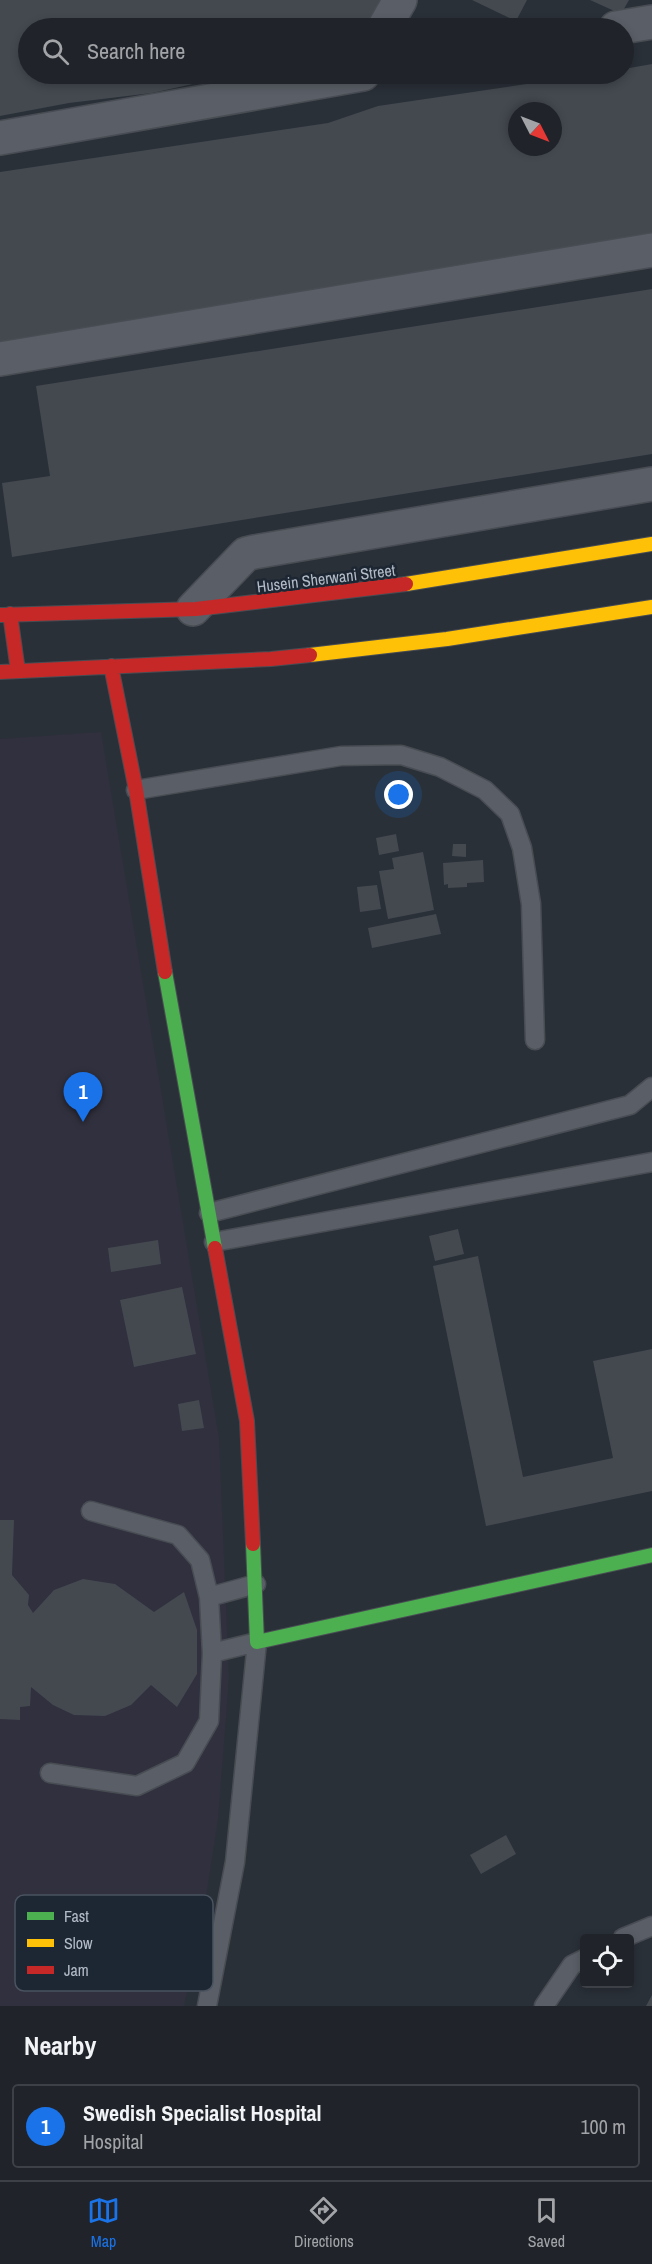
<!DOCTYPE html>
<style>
body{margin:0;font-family:"Archivo Narrow",sans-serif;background:#2d3036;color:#f1f3f6}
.controls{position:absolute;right:18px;bottom:18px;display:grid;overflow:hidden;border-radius:6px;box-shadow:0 3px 9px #0003}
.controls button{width:54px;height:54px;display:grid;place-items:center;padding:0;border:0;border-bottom:2px solid #3d4147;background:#20242a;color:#f1f3f6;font:30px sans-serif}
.compass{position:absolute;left:508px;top:102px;width:54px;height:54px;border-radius:50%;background:#20242a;box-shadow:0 3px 9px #0003;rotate:132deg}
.you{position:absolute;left:399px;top:795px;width:21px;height:21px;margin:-15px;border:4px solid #fff;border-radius:50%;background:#1a73e8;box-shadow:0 0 0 9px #1a73e833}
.badge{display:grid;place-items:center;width:39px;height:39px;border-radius:50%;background:#1a73e8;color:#fff;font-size:20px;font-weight:700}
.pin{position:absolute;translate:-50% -50px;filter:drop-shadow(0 2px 3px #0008)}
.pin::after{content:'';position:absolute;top:32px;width:21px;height:18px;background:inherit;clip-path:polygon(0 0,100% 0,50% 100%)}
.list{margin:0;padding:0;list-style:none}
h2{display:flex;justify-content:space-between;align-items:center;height:78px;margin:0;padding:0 24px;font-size:26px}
h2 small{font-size:20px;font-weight:400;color:#a2a4a8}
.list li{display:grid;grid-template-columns:39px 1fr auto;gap:18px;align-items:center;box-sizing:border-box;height:84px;margin:0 12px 12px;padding:0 12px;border:2px solid #3d4147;border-radius:6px}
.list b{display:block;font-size:22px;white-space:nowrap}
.list p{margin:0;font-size:20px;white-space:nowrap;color:#a2a4a8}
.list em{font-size:20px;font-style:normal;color:#a2a4a8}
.icon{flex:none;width:33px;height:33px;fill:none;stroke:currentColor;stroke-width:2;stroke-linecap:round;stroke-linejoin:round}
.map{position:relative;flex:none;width:652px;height:2006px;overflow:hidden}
.search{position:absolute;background:#20242a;box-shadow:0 3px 9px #0003;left:18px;right:18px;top:18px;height:66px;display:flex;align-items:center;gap:15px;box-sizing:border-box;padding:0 21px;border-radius:33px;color:#a2a4a8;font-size:22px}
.sheet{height:174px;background:#20242a}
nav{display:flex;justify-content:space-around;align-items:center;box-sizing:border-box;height:84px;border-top:2px solid #3d4147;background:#20242a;font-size:16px;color:#a2a4a8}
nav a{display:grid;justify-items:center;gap:3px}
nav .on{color:#1a73e8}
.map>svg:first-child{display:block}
</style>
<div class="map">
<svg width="652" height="2006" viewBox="0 0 652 2006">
<rect width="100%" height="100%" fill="#2a3038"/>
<path fill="#31303e" d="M101 732 219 1438 229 1679 218 1819 202 1923 184 2006H0V739Z"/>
<path fill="#444950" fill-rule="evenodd" d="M0 0H387L371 28H28V74H238L152 93 69 103 0 116Z
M472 0H527L516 21Z
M590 0H629L621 14Z
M652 64V236L0 347V172L328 123 378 106 594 74H624V69ZM517 111H553V147H517Z
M652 289V454L12 557 2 483 50 476 36 386Z
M396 834 399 851 379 855 376 838Z
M453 844H466V857L452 856Z
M423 852 434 910 388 919 379 871 394 869 392 858Z
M483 860 484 882 467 883V887L448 888V884L444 885 443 863Z
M377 885 381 909 360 912 357 887Z
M436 914 441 934 372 948 368 928Z
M458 1229 464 1254 435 1261 429 1236Z
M158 1240 161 1264 111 1272 108 1248Z
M478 1256 523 1477 613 1458 593 1361 652 1349V1491L486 1526 433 1266Z
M182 1287 196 1354 134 1367 120 1300Z
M199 1400 204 1428 182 1431 178 1404Z
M0 1520H14L12 1575 29 1595 28 1605 33 1613 54 1590 83 1579 115 1584 154 1612 184 1592 197 1630V1674L177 1707 151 1685 131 1705 105 1716 74 1715 53 1705 31 1687 30 1706 20 1707V1720L0 1719Z
M506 1835 516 1854 481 1874 470 1855Z
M652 1995V2006H646Z"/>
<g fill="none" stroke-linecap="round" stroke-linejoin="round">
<defs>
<path id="lane" d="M136 790 341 756 401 755 440 767 485 790 510 814 522 848 531 904 535 1040
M209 1213 630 1105 652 1087
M214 1242 652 1162
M209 1597 256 1584
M50 1773 137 1786 185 1763 209 1721 212 1653 209 1597 200 1560 178 1535 91 1511
M623 1938 652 1926
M207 2006 235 1862 257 1642 212 1653
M544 2006 572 1965 584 1959"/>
<path id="street" d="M384 28 400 0
M616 28 652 22
M0 138 363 74
M0 359 652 250
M193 609 246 554 254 552 652 484"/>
<path id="fast" d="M165 972 215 1248
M253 1544 257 1642 652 1555"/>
<path id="slow" d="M406 584 652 544
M310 655 447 639 652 607"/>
<path id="jam" d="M10 614 18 671
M0 615 196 609 406 584
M111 666 136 790 165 972
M0 672 271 659 310 655
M215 1248 247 1421 253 1544"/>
</defs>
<use href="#lane" stroke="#484c53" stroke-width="21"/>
<use href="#street" stroke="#484c53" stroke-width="36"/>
<use href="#fast" stroke="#484c53" stroke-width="16"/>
<use href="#slow" stroke="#484c53" stroke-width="16"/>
<use href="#jam" stroke="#484c53" stroke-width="16"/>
<use href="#lane" stroke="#5a5e66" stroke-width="18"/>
<use href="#street" stroke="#5a5e66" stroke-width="33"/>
<use href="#fast" stroke="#4caf50" stroke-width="14"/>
<use href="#slow" stroke="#ffc107" stroke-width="14"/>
<use href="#jam" stroke="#c62828" stroke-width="14"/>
</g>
<g text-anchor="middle" stroke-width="5" stroke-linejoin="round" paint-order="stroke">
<g font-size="16" fill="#b4bcc9" stroke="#1d2633">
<text transform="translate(326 578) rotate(-7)" y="6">Husein Sherwani Street</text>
</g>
</g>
<rect x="15" y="1895" width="198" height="96" rx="9" fill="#1d2633" stroke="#4a5360" stroke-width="1.5"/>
<rect x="27" y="1912" width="27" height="8" fill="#4caf50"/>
<rect x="27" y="1939" width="27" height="8" fill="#ffc107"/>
<rect x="27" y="1966" width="27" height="8" fill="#c62828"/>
<g font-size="16" fill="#b4bcc9">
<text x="64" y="1922">Fast</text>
<text x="64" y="1949">Slow</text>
<text x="64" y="1976">Jam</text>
</g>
</svg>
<div class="controls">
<button><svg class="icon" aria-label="locate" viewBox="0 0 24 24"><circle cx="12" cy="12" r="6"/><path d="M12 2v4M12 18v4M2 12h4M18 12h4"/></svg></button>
</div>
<svg class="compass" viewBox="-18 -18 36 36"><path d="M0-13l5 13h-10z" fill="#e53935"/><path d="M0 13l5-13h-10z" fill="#a2a4a8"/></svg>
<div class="you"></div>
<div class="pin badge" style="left:83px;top:1122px">1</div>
<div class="search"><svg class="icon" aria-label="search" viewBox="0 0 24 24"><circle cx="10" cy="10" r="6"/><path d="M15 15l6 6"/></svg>Search here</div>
</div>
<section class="sheet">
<h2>Nearby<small></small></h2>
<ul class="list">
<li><span class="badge">1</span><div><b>Swedish Specialist Hospital</b><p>Hospital</p></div><em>100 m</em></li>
</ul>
</section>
<nav>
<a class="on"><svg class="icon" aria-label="map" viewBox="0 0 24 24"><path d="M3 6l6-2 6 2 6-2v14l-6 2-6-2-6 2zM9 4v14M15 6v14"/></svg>Map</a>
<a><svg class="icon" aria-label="directions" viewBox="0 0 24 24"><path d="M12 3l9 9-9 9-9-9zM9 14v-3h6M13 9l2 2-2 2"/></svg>Directions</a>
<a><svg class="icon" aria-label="saved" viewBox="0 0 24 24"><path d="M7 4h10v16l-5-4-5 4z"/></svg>Saved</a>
</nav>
